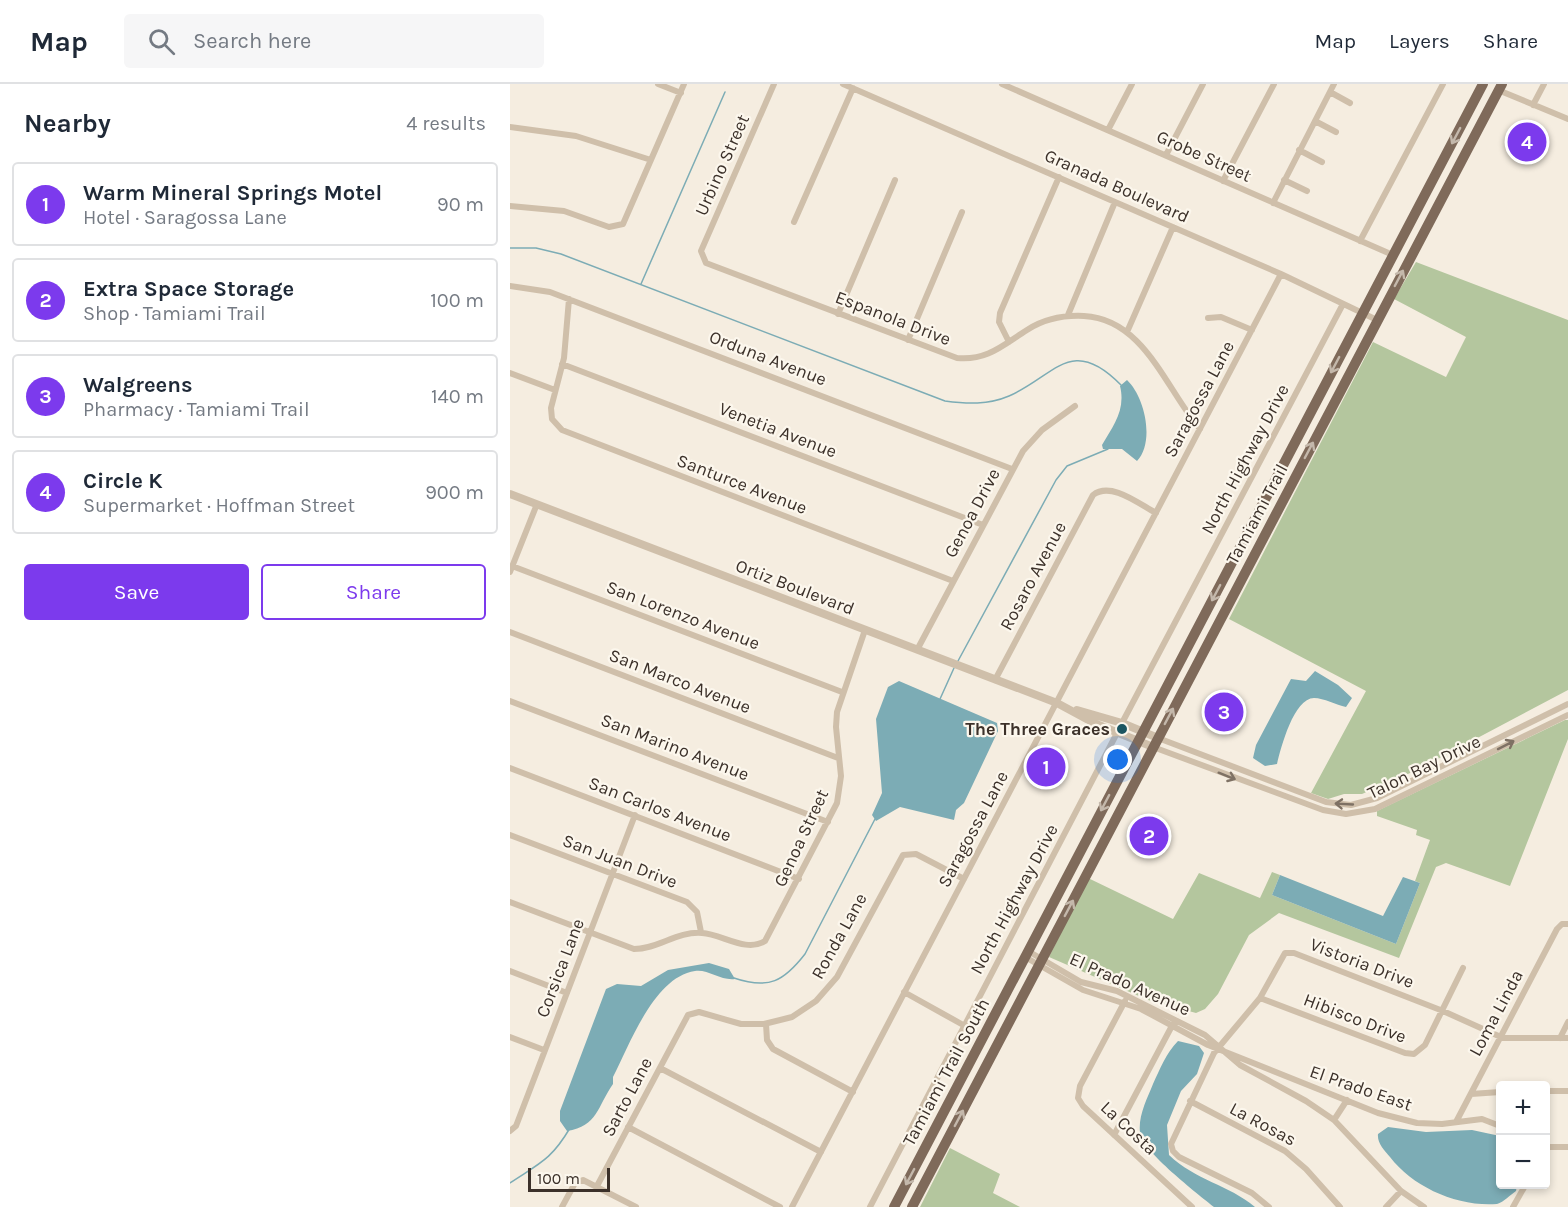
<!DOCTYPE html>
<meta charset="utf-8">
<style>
body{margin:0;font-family:Karla,sans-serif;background:#f6f6f7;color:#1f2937}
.controls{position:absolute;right:18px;bottom:18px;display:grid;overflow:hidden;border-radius:6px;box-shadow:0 3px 9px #0003}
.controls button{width:54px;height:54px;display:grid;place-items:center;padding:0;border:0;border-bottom:2px solid #e0e1e3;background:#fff;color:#1f2937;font:30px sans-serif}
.scale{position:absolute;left:18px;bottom:15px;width:82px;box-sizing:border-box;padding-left:6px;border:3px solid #3c312a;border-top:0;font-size:16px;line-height:21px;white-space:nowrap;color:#3c312a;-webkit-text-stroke:4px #fcf7ed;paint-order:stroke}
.you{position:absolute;left:608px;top:676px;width:21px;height:21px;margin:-15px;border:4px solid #fff;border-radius:50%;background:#1a73e8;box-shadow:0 0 0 9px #1a73e833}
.badge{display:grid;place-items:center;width:39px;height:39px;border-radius:50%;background:#7c3aed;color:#fff;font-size:20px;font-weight:700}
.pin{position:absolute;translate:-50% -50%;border:3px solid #fff;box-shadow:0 2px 6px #0006}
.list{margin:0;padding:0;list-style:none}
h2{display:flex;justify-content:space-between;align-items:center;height:78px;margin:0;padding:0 24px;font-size:26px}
h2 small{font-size:20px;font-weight:400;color:#747a83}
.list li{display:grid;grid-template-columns:39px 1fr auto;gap:18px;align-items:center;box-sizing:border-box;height:84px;margin:0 12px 12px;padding:0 12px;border:2px solid #e0e1e3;border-radius:6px}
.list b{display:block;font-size:22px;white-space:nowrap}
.list p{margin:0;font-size:20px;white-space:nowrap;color:#747a83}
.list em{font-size:20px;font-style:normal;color:#747a83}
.actions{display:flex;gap:12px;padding:18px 24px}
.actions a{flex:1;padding:14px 0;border:2px solid #7c3aed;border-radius:6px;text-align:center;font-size:21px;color:#7c3aed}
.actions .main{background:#7c3aed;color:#fff}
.icon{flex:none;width:33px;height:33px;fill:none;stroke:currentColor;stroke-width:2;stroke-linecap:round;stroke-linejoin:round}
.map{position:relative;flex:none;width:1058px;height:1123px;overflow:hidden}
header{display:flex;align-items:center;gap:36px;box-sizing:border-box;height:84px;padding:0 30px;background:#fff;border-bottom:2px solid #e0e1e3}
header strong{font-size:28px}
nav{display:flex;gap:33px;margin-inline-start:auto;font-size:21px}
.search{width:420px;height:54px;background:#f6f6f7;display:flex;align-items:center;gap:15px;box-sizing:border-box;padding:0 21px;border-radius:6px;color:#747a83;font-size:22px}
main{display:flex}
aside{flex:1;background:#fff}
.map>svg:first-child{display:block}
</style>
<header>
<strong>Map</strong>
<div class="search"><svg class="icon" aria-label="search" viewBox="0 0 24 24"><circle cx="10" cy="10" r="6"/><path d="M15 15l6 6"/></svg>Search here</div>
<nav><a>Map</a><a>Layers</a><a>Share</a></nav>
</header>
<main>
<aside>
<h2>Nearby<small>4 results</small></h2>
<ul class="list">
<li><span class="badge">1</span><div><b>Warm Mineral Springs Motel</b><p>Hotel · Saragossa Lane</p></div><em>90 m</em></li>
<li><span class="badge">2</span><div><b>Extra Space Storage</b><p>Shop · Tamiami Trail</p></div><em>100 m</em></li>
<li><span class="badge">3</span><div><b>Walgreens</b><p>Pharmacy · Tamiami Trail</p></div><em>140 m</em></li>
<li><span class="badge">4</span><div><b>Circle K</b><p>Supermarket · Hoffman Street</p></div><em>900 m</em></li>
</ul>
<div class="actions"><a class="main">Save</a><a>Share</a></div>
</aside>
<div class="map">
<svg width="1058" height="1123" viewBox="0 0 1058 1123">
<rect width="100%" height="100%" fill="#f5ede0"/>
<path fill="#b4c69e" d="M906 178 1058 236V606L907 686 852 710H834L818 715 801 709 856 607 719 535 863 258 936 293 956 253 884 215Z
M1055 636H1058V655L1000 802 936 779 926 783 889 874 769 829 739 851 708 910 695 925 686 929 638 916 539 873 578 794 663 835 689 789 750 814 762 788 770 791 762 811 886 860 910 799 905 797 920 756 906 751 907 746 867 732V727Z
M440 1064 490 1090 483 1109 510 1123H410Z"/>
<path fill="#7cacb5" d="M617 296C635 313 645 358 627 377L612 365H593L592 361C603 342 616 326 610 302Z
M805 587 828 601 842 614 836 623C826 621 814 614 804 614 784 614 771 663 767 680L755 682 743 674 746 661 781 595 796 597Z
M389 597 487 639 488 647 454 719 446 726 444 736 390 723 366 737 362 731 372 709 366 635 378 603Z
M770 791 873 832 893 793 910 799 886 860 762 811Z
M199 879 219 885 225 895C211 897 198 885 185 887 144 893 120 960 103 993V1000C87 1023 88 1042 57 1047L50 1037V1027L96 905 107 900 131 902 158 886Z
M668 957 689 962 694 969 687 990 671 1007 657 1041 659 1071C685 1096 719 1101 745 1123H704C688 1110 632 1067 630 1049 628 1032 637 1015 643 1000 650 985 656 969 668 957Z
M878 1043 916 1048 962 1046 990 1052V1100L1007 1101 1006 1107C1000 1111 994 1118 987 1120 947 1123 903 1103 880 1073 874 1066 867 1059 868 1050Z"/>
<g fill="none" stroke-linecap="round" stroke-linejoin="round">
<path stroke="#7cacb5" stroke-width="1.5" d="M0 164H26L51 170 435 317C457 320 478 321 499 312 545 292 561 250 611 301
M131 200 215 8
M448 577 546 396 557 382 598 365
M430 615 444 584
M224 894C259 906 274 897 295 870L365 735
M0 1099C30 1079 41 1076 60 1044"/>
<path stroke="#cfbfaa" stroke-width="6" d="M148 0 171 9
M264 0 191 167 196 179 447 274C477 277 493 261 517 246 534 235 553 231 574 232 634 235 656 305 690 345
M333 0 771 190 867 236
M492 0 883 171
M988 6 1058 35
M820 8 840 19
M1023 21 1034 0
M805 37 826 48
M0 43 66 52 141 76
M598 46 622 0
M789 66 812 78
M656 71 693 0
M774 96 797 107
M713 97 764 0
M763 119 824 0
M0 122 54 127 99 143 113 140 174 0
M284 138 343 4
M850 157 933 0
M0 202 40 208 502 385
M59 215 54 274 41 324 42 335 52 346 443 497
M328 230 385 96
M558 231 605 118
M698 234 711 233 742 246
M617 248 663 143
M398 256 452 128
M499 258 489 238 490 229 549 93
M52 280 473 441
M0 289 45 306
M2 482 332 608
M0 488 27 420
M0 548 328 674
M407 566 513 367 532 346 565 322
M485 596 583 411C601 397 629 420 646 429
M0 617 318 738
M612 639 833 220
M648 654 816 718 841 721 867 714 1058 620
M643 663 813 726 836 730 865 725 1058 631
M0 684 289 795
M0 751 177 818 187 828 191 848
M0 818 124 865C148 865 167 847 192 849 212 850 236 869 255 857L327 719 331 692 326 643 327 628 355 546
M518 867 571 898 607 907 695 951 730 981 796 1017 824 1036 891 1107 914 1123
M515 873 573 906 631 925 698 961 868 1029 907 1039 932 1040 972 1035 990 1042
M0 887 57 909
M394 908 455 942
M750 914 895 969 904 970 915 961 953 884
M615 917 570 1002 568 1014 573 1022 682 1123
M256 940 257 956 263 965 343 1008
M0 953 34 966
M1050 954 1058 938
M150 984 311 1068
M1036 1007H1058
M961 1010 990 1008
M680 1017 775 1067 796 1085 830 1123
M824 1036 837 1016
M946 1038 1047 845 1052 840H1058
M118 1043 270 1123
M0 1047 6 1042 125 731
M604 1051 664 938
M1036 1063H1058
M87 1102 178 931 189 928 231 940H254L282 933 306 917 327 893 393 771 406 770 454 795
M52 1123 65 1099 73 1096 126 1123
M282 1123 771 190
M360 1123 607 649
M759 1123 742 1109 669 1073 663 1067 661 1060 704 969 750 914 775 869H784L933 927 993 954H1058
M876 1123 891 1107
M1003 1123 1016 1100"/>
<path stroke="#cfbfaa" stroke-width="8" d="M0 410 547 619 584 639 643 663
M567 626 612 639 648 654"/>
<path stroke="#7f6a5a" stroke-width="10" d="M384 1123 973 0
M402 1123 992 0"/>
</g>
<defs><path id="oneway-shaft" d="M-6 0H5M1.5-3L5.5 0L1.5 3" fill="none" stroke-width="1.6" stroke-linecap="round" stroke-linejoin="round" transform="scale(1.5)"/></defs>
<g stroke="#c4b8ab">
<use href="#oneway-shaft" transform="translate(946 52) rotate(118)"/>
<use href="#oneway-shaft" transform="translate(889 194) rotate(-62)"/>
<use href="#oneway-shaft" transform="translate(825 281) rotate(118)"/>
<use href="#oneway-shaft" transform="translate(799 366) rotate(-62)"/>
<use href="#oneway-shaft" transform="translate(706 509) rotate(118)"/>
<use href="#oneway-shaft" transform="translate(659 632) rotate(-62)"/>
<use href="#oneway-shaft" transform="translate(595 719) rotate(118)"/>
<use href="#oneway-shaft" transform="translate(559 824) rotate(-62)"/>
<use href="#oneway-shaft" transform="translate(449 1034) rotate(-62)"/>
<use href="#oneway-shaft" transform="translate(400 1093) rotate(118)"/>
</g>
<g stroke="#7e7164">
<use href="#oneway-shaft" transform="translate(996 661) rotate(-27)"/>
<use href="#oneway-shaft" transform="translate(717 692) rotate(22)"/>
<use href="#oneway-shaft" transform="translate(834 720) rotate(-177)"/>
</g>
<circle fill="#1b5561" stroke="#fcf7ed" stroke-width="2" cx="612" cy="645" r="6"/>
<g text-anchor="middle" stroke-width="4.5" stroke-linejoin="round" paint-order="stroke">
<g font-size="18" fill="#3c312a" stroke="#fcf7ed">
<text transform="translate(694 72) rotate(24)" y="6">Grobe Street</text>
<text transform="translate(212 81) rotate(-66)" y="6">Urbino Street</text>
<text transform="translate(607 102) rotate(24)" y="6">Granada Boulevard</text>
<text transform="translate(383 234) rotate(21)" y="6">Espanola Drive</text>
<text transform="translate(258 274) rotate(21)" y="6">Orduna Avenue</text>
<text transform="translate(689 315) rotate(-62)" y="6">Saragossa Lane</text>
<text transform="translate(268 346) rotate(21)" y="6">Venetia Avenue</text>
<text transform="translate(735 375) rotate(-62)" y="6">North Highway Drive</text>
<text transform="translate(232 400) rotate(21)" y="6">Santurce Avenue</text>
<text transform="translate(462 429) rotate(-62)" y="6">Genoa Drive</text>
<text transform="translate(747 430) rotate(-62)" y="6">Tamiami Trail</text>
<text transform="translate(523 492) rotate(-62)" y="6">Rosaro Avenue</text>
<text transform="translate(285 503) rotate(21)" y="6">Ortiz Boulevard</text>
<text transform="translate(173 531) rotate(21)" y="6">San Lorenzo Avenue</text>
<text transform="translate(170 597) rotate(21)" y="6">San Marco Avenue</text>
<text transform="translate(165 663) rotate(21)" y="6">San Marino Avenue</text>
<text transform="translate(914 683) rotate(-26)" y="6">Talon Bay Drive</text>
<text transform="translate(150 725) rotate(21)" y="6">San Carlos Avenue</text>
<text transform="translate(463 745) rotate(-62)" y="6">Saragossa Lane</text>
<text transform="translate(291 754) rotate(-65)" y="6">Genoa Street</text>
<text transform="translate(110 777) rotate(21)" y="6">San Juan Drive</text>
<text transform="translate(504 815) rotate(-62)" y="6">North Highway Drive</text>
<text transform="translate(329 852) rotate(-61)" y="6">Ronda Lane</text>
<text transform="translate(852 879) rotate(21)" y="6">Vistoria Drive</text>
<text transform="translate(50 884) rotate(-69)" y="6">Corsica Lane</text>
<text transform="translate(620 900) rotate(24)" y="6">El Prado Avenue</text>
<text transform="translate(986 929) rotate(-62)" y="6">Loma Linda</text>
<text transform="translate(845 934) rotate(21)" y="6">Hibisco Drive</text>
<text transform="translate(436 988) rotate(-62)" y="6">Tamiami Trail South</text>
<text transform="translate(851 1004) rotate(19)" y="6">El Prado East</text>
<text transform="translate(117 1013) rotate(-62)" y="6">Sarto Lane</text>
<text transform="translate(753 1040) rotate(28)" y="6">La Rosas</text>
<text transform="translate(619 1044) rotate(43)" y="6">La Costa</text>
</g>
<g font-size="18" font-weight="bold" fill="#3c312a" stroke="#fcf7ed" text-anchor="end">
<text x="600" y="651">The Three Graces</text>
</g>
</g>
</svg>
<div class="controls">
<button>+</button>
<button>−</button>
</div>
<div class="scale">100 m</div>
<div class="you"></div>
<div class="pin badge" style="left:536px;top:683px">1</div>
<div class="pin badge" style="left:639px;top:752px">2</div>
<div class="pin badge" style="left:714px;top:628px">3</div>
<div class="pin badge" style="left:1017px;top:58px">4</div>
</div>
</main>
